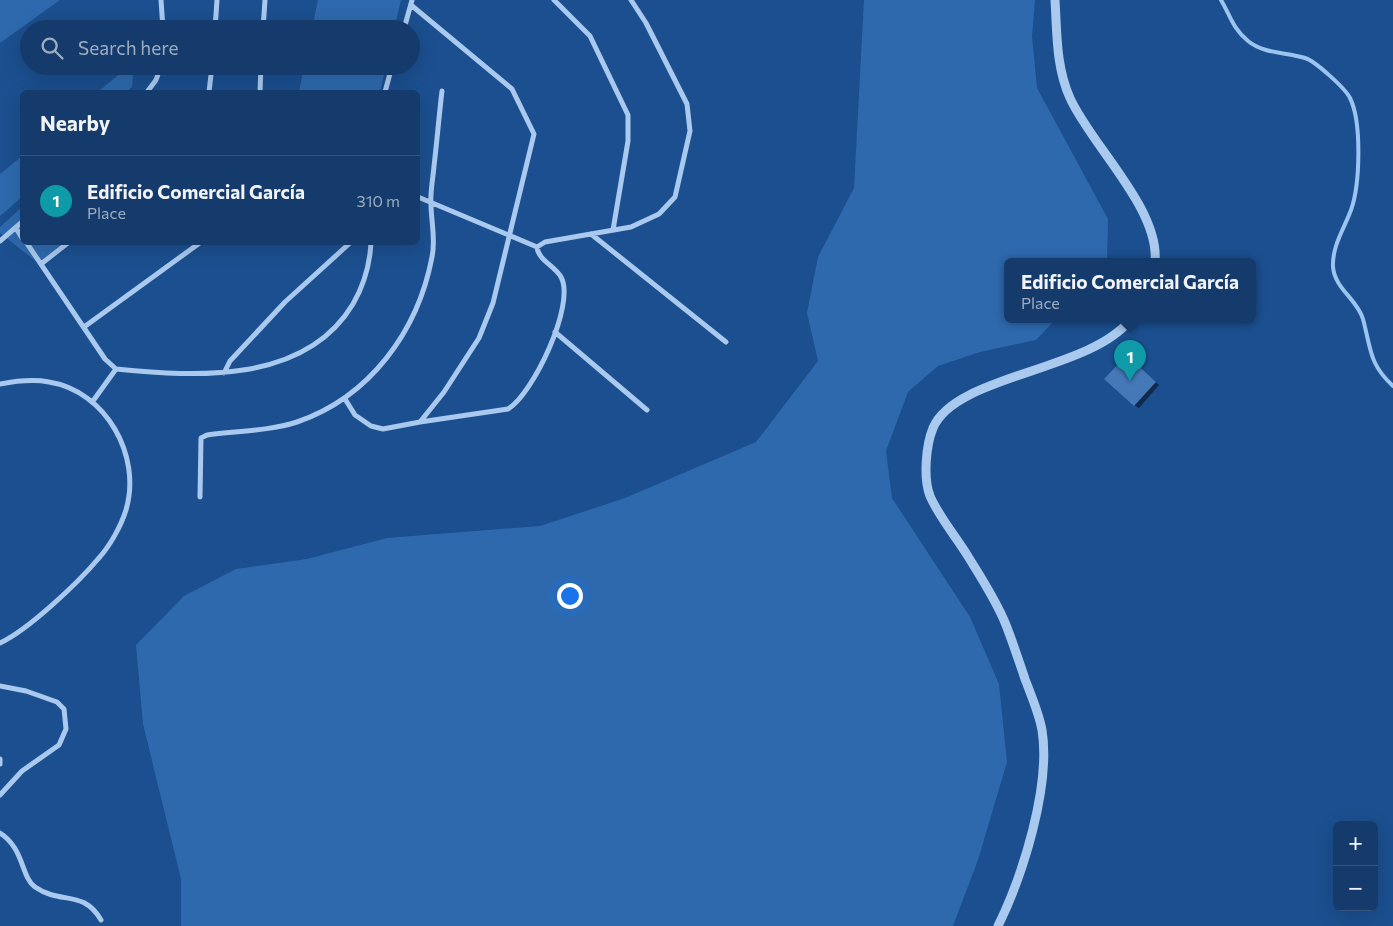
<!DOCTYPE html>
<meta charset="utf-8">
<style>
body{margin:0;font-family:Commissioner,sans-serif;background:#214673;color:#f1f3f6}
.controls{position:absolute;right:15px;bottom:15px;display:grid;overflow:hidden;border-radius:8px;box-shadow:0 5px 20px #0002}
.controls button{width:45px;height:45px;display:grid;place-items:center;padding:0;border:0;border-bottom:1px solid #33557e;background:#143b6b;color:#f1f3f6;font:25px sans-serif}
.you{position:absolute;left:569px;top:595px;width:18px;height:18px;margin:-12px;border:4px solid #fff;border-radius:50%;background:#1a73e8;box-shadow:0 0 0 8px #1a73e833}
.badge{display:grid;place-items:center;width:32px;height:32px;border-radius:50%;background:#bca0f2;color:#fff;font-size:16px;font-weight:700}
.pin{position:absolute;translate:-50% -41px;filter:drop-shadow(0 1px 2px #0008)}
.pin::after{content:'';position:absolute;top:26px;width:18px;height:15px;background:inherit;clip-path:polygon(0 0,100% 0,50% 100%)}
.popup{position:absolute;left:1004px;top:258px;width:252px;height:65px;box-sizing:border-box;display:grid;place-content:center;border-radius:8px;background:#143b6b;filter:drop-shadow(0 1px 4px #0005);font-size:16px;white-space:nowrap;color:#9dadc1}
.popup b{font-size:19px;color:#f1f3f6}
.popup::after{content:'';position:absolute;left:50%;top:100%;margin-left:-10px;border:10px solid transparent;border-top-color:#143b6b}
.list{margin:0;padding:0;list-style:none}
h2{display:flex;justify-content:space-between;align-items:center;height:65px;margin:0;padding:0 20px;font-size:21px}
h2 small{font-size:16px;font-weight:400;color:#9dadc1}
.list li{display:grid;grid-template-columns:32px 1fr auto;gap:15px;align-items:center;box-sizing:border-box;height:90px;padding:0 20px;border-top:1px solid #33557e}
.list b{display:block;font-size:19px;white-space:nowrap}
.list p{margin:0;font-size:16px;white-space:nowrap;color:#9dadc1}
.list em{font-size:16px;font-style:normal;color:#9dadc1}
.icon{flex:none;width:28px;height:28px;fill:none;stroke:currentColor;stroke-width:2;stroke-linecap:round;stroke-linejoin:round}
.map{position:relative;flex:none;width:1393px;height:926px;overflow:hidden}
.search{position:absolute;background:#143b6b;box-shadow:0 5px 20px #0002;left:20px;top:20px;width:400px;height:55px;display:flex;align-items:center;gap:12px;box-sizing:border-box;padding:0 18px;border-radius:28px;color:#9dadc1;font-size:19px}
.panel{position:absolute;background:#143b6b;box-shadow:0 5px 20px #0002;left:20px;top:90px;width:400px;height:155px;border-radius:8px}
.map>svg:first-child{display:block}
</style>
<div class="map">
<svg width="1393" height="926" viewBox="0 0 1393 926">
<rect width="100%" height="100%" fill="#1b4f8f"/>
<path fill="#2e69ad" d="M0 0H60L0 43Z
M318 0H401L394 29H312Z
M864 0H1035L1032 36 1037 88 1108 219 1107 262H1008V320H1055L1036 340 980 352 938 366 908 392 886 451 892 498 970 617 999 684 1007 762 978 860 953 926H181V879L143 724 136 645 184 596 236 569 307 559 387 538 540 526 625 498 756 442 818 361 807 313 818 257 854 188Z
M129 66H134L132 87 126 92H98Z
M304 66H386L380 92H299Z
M22 156V197L0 216V174Z
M22 207V242L63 243 38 263 0 233V227Z"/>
<path fill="#0007" d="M1131 359 1159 385 1139 408 1134 405Z"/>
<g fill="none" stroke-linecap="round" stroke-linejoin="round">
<path stroke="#9cc4f0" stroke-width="4" d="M1221 0C1230 15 1233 29 1248 41 1264 54 1286 52 1305 58 1315 61 1345 88 1350 98 1362 122 1360 185 1351 210 1344 229 1332 246 1333 267 1335 289 1357 299 1363 319 1371 349 1369 364 1393 386"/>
</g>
<path fill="#4478b7" d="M1127 355 1156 382 1134 406 1104 379Z"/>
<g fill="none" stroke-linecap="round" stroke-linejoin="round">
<path stroke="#a9c9ee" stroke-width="5" d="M161 0 163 29
M554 0 590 36 628 115V141L613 230
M215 29 217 0
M263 29 265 0
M404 29 412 0
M147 92 156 80 161 66
M209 92 212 66
M260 92 261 66
M385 92 392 66
M418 197 537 247 545 242 631 227 659 214 675 197 690 131 687 104 646 23 631 0
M16 228 22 238
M591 234 726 342
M0 241 22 222
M26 242 105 359 116 369C196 377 305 384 353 304 364 285 370 265 371 242
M41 264 69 242
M84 327 201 242
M555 332 647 410
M224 373 230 361 285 302 351 242
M0 384C16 381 33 379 49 382 106 391 142 456 126 510 121 526 110 546 98 559 78 583 28 630 0 643
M345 399 355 415 371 426 383 429 420 422 444 392 479 338 493 303 534 134 512 89 411 5
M93 401 116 369
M420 422 508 409C533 394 576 304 561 277 555 266 538 260 537 247
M200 497 201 438 207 435C237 431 269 431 297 422 370 397 418 331 432 257 436 239 431 222 431 204 430 192 433 179 434 166 437 141 439 116 442 91
M0 686 26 691 57 702 64 709 66 729 59 745 22 771 0 795
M0 759V764
M0 833C24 848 21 877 35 887 61 905 83 889 101 920"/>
<path stroke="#a9c9ee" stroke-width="9" d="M1055 0C1057 33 1056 67 1070 98 1091 145 1160 209 1155 262
M998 926C1023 875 1051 786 1042 730 1039 713 1031 695 1025 679 1019 661 1013 643 1006 625 997 602 982 579 969 558 957 538 939 517 930 496 923 478 926 445 933 428 955 375 1090 371 1130 320"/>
</g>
</svg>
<div class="controls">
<button>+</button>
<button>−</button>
</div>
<div class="you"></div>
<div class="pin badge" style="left:1130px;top:381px;background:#0f9aa8">1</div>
<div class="popup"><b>Edificio Comercial García</b>Place</div>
<div class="search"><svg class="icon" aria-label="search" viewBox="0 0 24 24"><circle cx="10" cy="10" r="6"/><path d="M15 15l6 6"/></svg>Search here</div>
<section class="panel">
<h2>Nearby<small></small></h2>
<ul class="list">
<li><span class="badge" style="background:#0f9aa8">1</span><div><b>Edificio Comercial García</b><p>Place</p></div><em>310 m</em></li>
</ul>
</section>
</div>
